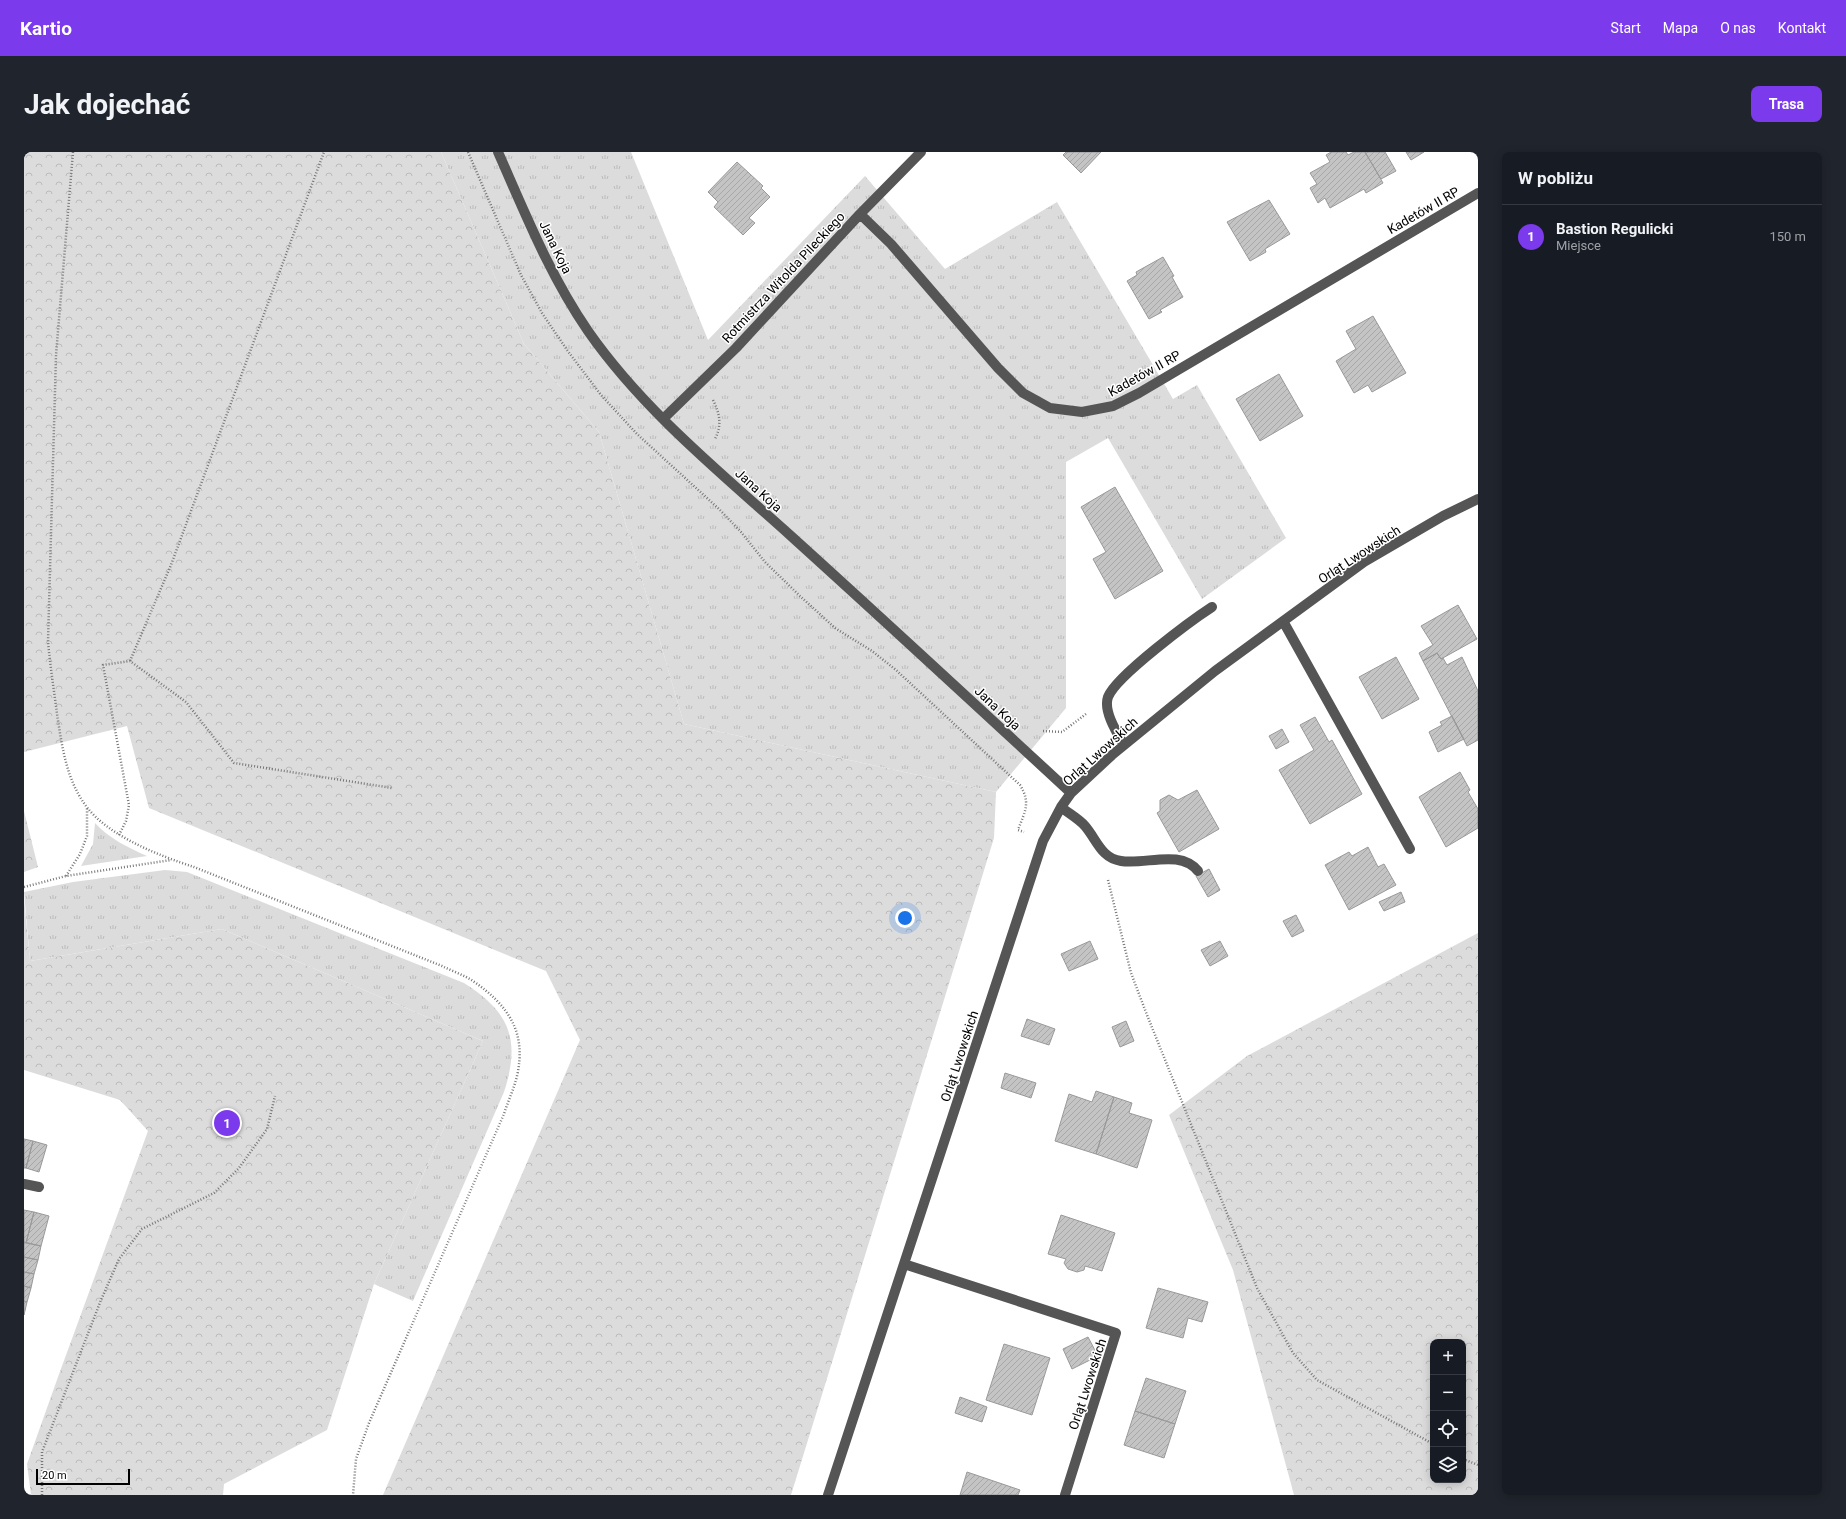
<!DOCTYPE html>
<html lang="pl">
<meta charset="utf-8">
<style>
body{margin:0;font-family:Roboto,sans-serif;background:#20242c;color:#f1f3f6}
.controls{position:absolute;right:12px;bottom:12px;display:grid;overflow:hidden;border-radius:8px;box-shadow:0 2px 10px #0003}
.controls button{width:36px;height:36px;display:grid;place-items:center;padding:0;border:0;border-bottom:1px solid #363941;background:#171b24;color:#f1f3f6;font:20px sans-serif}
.scale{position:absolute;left:12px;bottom:10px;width:94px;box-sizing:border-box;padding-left:4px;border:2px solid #000;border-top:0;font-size:11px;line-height:14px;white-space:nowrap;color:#000;-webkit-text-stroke:3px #fff;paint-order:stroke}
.you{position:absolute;left:881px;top:766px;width:14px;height:14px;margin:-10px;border:3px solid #fff;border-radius:50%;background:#1a73e8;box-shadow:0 0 0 6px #1a73e833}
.badge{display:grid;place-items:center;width:26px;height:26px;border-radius:50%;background:#7c3aed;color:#fff;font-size:13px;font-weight:700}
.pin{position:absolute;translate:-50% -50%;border:2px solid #fff;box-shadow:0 1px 4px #0006}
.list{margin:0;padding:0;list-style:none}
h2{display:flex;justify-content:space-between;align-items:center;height:52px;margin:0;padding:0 16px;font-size:17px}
h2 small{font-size:13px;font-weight:400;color:#9ea1a6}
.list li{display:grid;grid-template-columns:26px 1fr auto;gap:12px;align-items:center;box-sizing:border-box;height:64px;padding:0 16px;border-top:1px solid #363941}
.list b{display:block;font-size:15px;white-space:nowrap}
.list p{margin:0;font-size:13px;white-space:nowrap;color:#9ea1a6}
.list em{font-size:13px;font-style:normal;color:#9ea1a6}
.icon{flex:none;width:22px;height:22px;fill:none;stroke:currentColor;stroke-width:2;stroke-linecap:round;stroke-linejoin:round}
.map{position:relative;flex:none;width:1454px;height:1343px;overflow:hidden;border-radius:8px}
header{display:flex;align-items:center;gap:24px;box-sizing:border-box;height:56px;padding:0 20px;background:#7c3aed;color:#fff}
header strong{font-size:19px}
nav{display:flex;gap:22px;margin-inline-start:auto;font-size:14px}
.intro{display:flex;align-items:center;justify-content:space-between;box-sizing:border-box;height:96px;padding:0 24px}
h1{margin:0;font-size:28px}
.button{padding:10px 18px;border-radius:8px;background:#7c3aed;color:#fff;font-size:14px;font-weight:700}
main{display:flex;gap:24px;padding:0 24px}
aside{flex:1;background:#171b24;border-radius:8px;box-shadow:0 2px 10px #0003}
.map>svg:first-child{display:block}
</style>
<header>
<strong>Kartio</strong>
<nav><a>Start</a><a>Mapa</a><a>O nas</a><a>Kontakt</a></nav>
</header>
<div class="intro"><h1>Jak dojechać</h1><a class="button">Trasa</a></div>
<main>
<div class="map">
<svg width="1454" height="1343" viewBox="0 0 1454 1343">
<defs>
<pattern id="grass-tufts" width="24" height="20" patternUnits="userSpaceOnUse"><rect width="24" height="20" fill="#dcdcdc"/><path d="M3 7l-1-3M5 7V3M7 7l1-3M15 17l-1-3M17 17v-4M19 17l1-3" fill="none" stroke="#bbb"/></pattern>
<pattern id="forest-crowns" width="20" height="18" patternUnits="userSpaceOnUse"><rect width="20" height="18" fill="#dcdcdc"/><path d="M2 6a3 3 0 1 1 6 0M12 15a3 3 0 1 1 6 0" fill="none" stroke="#bbb"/></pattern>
<pattern id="building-hatch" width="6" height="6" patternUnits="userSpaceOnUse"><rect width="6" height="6" fill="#c4c4c4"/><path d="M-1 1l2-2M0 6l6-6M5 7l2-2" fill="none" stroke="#a7a7a7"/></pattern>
</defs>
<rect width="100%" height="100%" fill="#fff"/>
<path fill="url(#grass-tufts)" d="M417 0H607L684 188 841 24 921 117 1033 50 1149 247 1173 233 1262 386 1178 447 1084 286 1042 310V556L972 640 660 572 575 280 500 192Z
M71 671C86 687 103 695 123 704L57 714 69 692Z
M141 718 163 720 440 831C486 860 497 888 480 940L389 1149 350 1132 459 889 198 777 6 809 0 740 49 730Z"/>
<path fill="url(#forest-crowns)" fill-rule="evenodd" d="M0 0H417L500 192 575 280 660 572 972 640 970 686 767 1343H359L556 888 522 819 125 656 103 574 0 600Z
M0 659 14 715 0 720Z
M0 746 6 809 198 777 459 889 350 1132 303 1278 200 1332 199 1343H7L3 1312 34 1225 124 979 96 948 0 918Z
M1454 781V1343H1270L1209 1118 1145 963 1223 904ZM1409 1190H1439V1328H1409Z"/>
<path fill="url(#building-hatch)" stroke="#999" d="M1042 0H1077L1057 21 1039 3Z
M1307 0H1322L1324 3 1330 0H1341L1359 31 1342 41 1340 37 1306 56 1301 46 1294 51 1286 36 1293 32 1286 21 1306 10 1302 3Z
M1341 0H1361L1372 19 1357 27Z
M1382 0H1400L1387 8Z
M713 10 739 34 737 36 746 45 725 66 731 71 719 83 690 55 694 50 684 40Z
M1245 48 1266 82 1241 97 1242 100 1226 109 1203 70Z
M1139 105 1150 124 1148 125 1159 145 1136 158 1138 160 1125 167 1103 129 1113 123 1112 120Z
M1349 164 1382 221 1348 240 1344 233 1330 241 1312 209 1332 197 1322 179Z
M1255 222 1279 264 1236 289 1212 247Z
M1091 335 1139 419 1091 447 1069 407 1082 400 1057 355Z
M1434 453 1453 487 1417 507 1413 501 1399 509 1395 501 1409 493 1397 474Z
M1413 501 1417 507 1419 506 1423 513 1438 505 1454 539V588L1443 594 1399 509Z
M1372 505 1395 547 1358 567 1335 525Z
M1428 564 1440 587 1414 600 1405 580 1418 573 1416 570Z
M1291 565 1305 590 1308 588 1338 642 1286 672 1255 618 1290 598 1276 573Z
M1258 577 1265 590 1252 597 1245 584Z
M1436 620 1446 638 1444 640 1454 657V676L1422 695 1395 645Z
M1173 638 1195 677 1155 700 1133 661 1136 659V648L1145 643 1154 648Z
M1344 695 1354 715 1360 712 1372 733 1325 758 1301 713 1325 700 1328 704Z
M1185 717 1196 738 1184 745 1172 724Z
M1377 740 1381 750 1360 759 1355 750Z
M1272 763 1280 779 1268 785 1259 769Z
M1066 789 1074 807 1045 819 1037 802Z
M1196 789 1204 804 1186 814 1177 798Z
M1003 867 1031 877 1025 893 997 884Z
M1102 869 1110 889 1096 895 1088 875Z
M981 921 1012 931 1007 946 977 936Z
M1072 939 1090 945 1072 1002 1031 989 1045 942 1068 950Z
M1090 945 1108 951 1105 961 1128 968 1113 1016 1072 1002Z
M0 987 9 989 2 1016H0Z
M9 989 23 993 15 1020 2 1016Z
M0 1058 10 1060 2 1091 0 1090Z
M10 1060 25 1064 17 1094 2 1091Z
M1037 1063 1091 1081 1078 1119 1061 1114 1060 1118 1053 1120 1044 1117 1040 1111 1042 1107 1024 1102Z
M0 1090 17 1094 14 1108 0 1105Z
M0 1105 14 1108 10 1122 0 1120Z
M0 1120 10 1122 7 1136 0 1134Z
M0 1134 7 1136 3 1150 0 1149Z
M1134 1136 1184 1150 1178 1170 1164 1166 1159 1186 1122 1176Z
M0 1149 3 1150 0 1163Z
M1064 1185 1074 1204 1048 1217 1039 1197Z
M980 1192 1026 1206 1008 1263 962 1248Z
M1122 1226 1162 1239 1151 1272 1111 1259Z
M936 1245 963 1255 958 1270 931 1261Z
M1111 1259 1151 1272 1140 1306 1100 1293Z
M943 1320 996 1338 994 1343H936Z"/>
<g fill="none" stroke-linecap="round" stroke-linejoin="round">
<path stroke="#777" stroke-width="2.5" stroke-dasharray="1 2" stroke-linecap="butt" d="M49 0 32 203 24 489C26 513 30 538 33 562 38 594 42 627 62 654 84 684 136 704 170 715L418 814C428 819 440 823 449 829 484 853 503 880 493 924 490 937 484 949 480 962L345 1271 332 1307 329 1343
M444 0 497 123 518 161 543 198 577 243 613 282 695 357 717 380 741 410 776 444 811 476 848 499 872 518 996 633C1007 651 1001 659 994 678L1000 680
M689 248C696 262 698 273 691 287
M106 509 147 413 300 0
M1019 579 1038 580 1062 562
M95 683 102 669 105 653 79 513 106 509 162 550 210 611 368 636
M42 724 56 702 63 684V656
M1084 728 1107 821 1123 863 1233 1136 1269 1201 1293 1228 1409 1292
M0 735 42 724 147 708
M1439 1307 1454 1313
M18 1343V1300L77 1148 95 1107 118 1077 190 1041 215 1016 243 977 251 944"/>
<path stroke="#555" stroke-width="10" d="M474 0C501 61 526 124 564 179 619 258 696 320 767 384 861 469 954 555 1047 641
M836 62 867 92 974 216 999 241 1026 256 1058 260 1089 254 1115 241 1454 41
M639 267 712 196 836 62 897 0
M1259 469 1386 697
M1100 593C1093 581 1079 559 1084 545 1092 524 1168 468 1188 455
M1037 655C1044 661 1055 667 1061 674 1073 688 1077 706 1097 709 1122 713 1156 697 1174 719
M0 1032 15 1035
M880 1112 1092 1181 1041 1343
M804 1343 1019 689 1037 655 1047 641 1088 603 1191 519 1340 410 1419 364 1454 347"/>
</g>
<g text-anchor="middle" stroke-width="3" stroke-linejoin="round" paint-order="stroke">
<g font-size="13" fill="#000" stroke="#fff">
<text transform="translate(1399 58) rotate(-30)" y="5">Kadetów II RP</text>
<text transform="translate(532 95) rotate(64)" y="5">Jana Koja</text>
<text transform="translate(759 125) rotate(-47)" y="5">Rotmistrza Witolda Pileckiego</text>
<text transform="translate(1120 221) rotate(-29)" y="5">Kadetów II RP</text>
<text transform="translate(735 338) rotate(42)" y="5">Jana Koja</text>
<text transform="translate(1335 402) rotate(-33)" y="5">Orląt Lwowskich</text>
<text transform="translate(974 556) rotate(43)" y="5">Jana Koja</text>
<text transform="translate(1076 599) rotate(-42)" y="5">Orląt Lwowskich</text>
<text transform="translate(935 904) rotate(-72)" y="5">Orląt Lwowskich</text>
<text transform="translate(1063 1232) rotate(-72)" y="5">Orląt Lwowskich</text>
</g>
</g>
</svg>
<div class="controls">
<button>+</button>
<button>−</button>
<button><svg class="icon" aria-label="locate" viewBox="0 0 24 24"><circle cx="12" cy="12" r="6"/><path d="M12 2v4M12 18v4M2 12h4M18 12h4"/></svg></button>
<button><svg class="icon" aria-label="layers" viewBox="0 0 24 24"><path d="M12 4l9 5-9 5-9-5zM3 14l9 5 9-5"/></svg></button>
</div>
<div class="scale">20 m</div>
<div class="you"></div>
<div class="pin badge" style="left:203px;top:971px">1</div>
</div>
<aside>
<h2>W pobliżu<small></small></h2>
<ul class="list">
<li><span class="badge">1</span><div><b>Bastion Regulicki</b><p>Miejsce</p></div><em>150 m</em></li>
</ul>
</aside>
</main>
